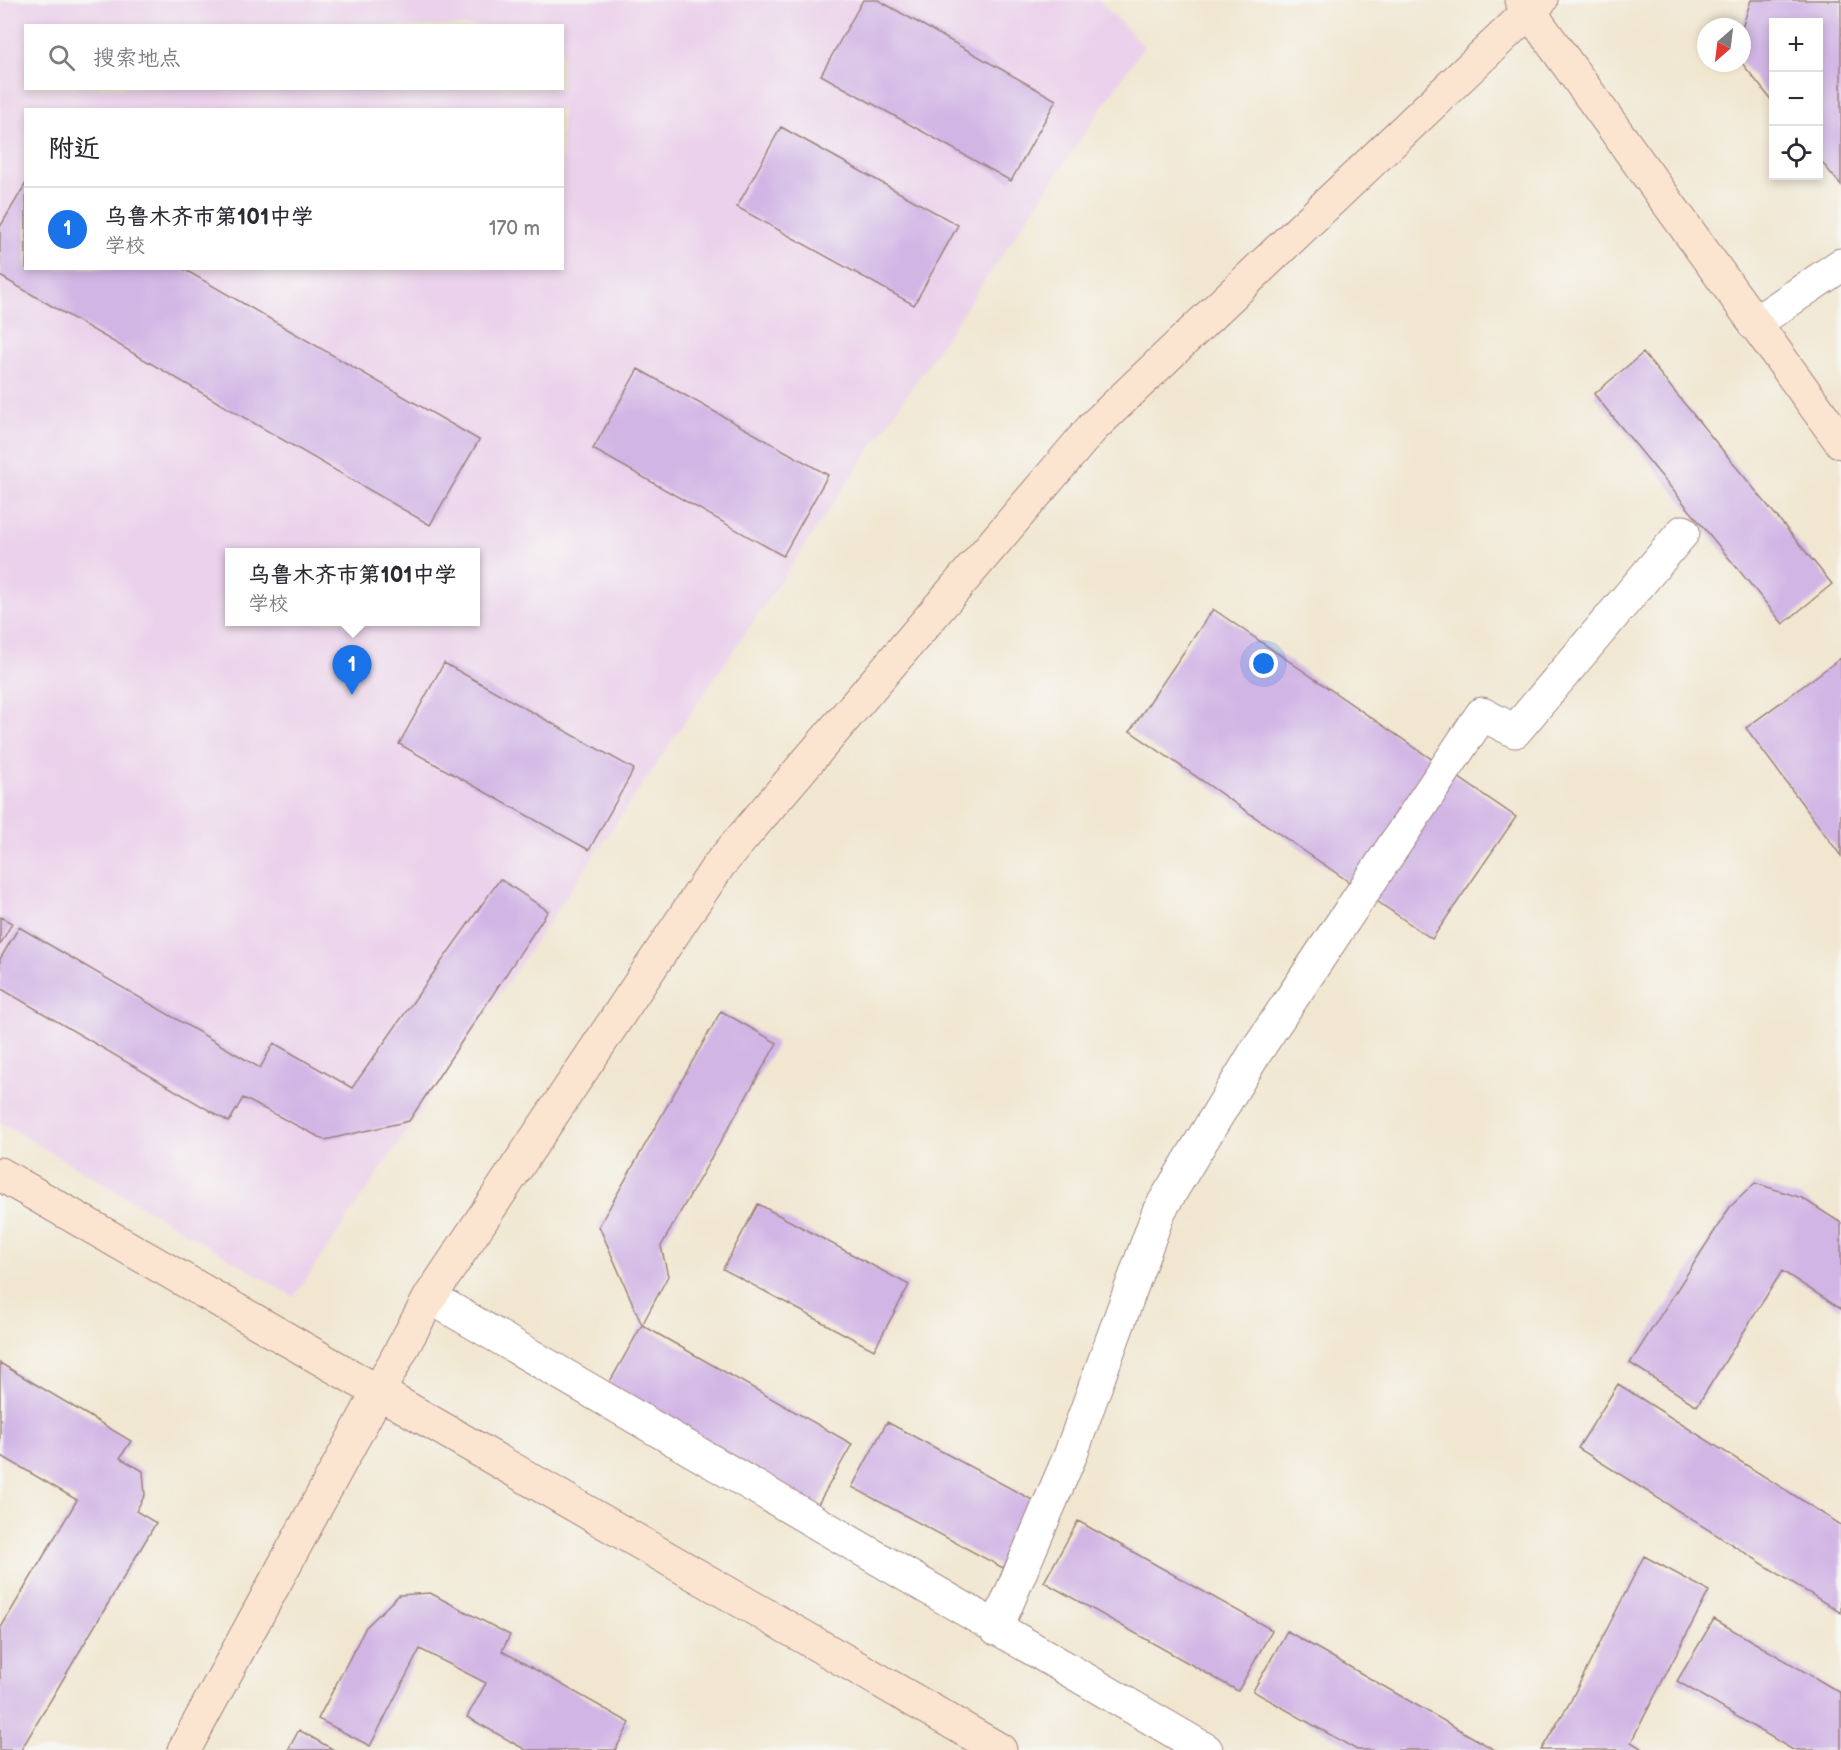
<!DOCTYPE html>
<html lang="zh">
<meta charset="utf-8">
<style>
body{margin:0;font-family:"Balsamiq Sans","LXGW WenKai TC",sans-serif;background:#f2f2f3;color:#2b2b33}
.controls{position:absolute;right:18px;top:18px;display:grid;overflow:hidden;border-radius:0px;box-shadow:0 3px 9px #0003}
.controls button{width:54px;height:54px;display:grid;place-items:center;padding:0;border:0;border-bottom:2px solid #e1e1e2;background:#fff;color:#2b2b33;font:30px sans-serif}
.compass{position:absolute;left:1697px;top:18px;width:54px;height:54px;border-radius:50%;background:#fff;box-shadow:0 3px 9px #0003;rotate:208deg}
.you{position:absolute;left:1264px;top:664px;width:21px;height:21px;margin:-15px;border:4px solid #fff;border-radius:50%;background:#1a73e8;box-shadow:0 0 0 9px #1a73e833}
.badge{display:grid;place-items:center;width:39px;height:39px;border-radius:50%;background:#1a73e8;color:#fff;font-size:20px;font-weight:700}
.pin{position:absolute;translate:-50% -50px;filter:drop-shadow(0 2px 3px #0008)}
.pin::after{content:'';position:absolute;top:32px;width:21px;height:18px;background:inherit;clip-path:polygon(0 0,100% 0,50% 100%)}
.popup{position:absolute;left:225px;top:548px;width:255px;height:78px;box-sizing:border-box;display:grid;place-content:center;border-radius:0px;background:#fff;filter:drop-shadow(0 2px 4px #0005);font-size:20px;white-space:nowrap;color:#7c7c81}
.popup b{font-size:22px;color:#2b2b33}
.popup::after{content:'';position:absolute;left:50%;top:100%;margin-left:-12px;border:12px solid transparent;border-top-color:#fff}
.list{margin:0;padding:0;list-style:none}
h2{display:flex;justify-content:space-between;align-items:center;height:78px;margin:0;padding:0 24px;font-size:26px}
h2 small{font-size:20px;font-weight:400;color:#7c7c81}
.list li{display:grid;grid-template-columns:39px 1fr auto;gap:18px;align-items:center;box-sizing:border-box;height:84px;padding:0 24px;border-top:2px solid #e1e1e2}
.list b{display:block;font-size:22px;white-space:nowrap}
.list p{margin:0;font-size:20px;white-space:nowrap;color:#7c7c81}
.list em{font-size:20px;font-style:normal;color:#7c7c81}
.icon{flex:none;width:33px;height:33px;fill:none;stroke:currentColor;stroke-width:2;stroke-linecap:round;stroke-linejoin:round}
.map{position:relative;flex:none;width:1841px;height:1750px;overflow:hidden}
.search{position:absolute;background:#fff;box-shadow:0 3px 9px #0003;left:24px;top:24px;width:540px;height:66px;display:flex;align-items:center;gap:15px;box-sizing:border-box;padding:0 21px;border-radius:0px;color:#7c7c81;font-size:22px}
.panel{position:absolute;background:#fff;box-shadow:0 3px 9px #0003;left:24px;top:108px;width:540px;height:162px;border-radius:0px}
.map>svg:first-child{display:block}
</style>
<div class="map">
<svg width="1841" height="1750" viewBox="0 0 1841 1750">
<rect width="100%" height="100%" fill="#f6f6f2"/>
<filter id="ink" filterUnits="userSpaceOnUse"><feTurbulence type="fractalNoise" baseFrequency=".0167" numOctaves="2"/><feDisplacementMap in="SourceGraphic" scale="12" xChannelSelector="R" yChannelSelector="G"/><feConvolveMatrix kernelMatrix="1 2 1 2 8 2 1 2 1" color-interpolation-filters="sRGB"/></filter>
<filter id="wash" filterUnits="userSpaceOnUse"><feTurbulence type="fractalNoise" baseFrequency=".008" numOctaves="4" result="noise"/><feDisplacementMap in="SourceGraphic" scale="24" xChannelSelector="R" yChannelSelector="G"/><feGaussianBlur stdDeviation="1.35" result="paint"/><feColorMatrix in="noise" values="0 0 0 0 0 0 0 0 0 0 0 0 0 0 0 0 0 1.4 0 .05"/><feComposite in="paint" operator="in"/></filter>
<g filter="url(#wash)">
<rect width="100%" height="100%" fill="#f1e7d1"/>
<path fill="#ebd1eb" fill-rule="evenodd" d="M0 0H1098L1144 46 294 1297 0 1122ZM26 26H562V88H26ZM26 110H562V268H26ZM229 552H475V622H229Z"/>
<g id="blocks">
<path fill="#d1b5e5" d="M863 0H878L1056 100 1011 181 821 75Z
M1751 0H1841V185L1818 158V22H1773V102L1742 63V28Z
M781 127 958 225 914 305 737 207Z
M26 183V268H182L479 440 430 525 0 276V227Z
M1643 353 1832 584 1783 624 1594 394Z
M638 369 828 475 783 556 593 449Z
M1213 609 1516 817 1432 939 1130 731Z
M1841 658V856L1746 728Z
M444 663 634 769 589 850 399 744Z
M500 879 548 911 409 1121 325 1140 243 1098 229 1122 0 988V959L19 927 260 1068 274 1043 352 1088Z
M0 917 12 923 0 945Z
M721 1011 777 1043 661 1246 668 1276 642 1325 599 1226Z
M1755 1183 1802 1198 1841 1223V1309L1782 1271 1697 1406 1630 1363 1730 1207Z
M758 1204 909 1285 874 1350 723 1269Z
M642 1325 852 1444 817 1506 607 1387Z
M0 1363 131 1441 120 1458 143 1471 145 1495 136 1511 156 1523 21 1750H0V1629L77 1500 0 1455Z
M1618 1384 1841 1525V1613L1578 1448Z
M887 1422 1038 1503 1003 1568 852 1487Z
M1078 1521 1272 1630 1238 1691 1044 1582Z
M1644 1556 1709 1591 1631 1742 1644 1750H1541L1569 1704Z
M430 1593 510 1635 502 1651 630 1723 615 1750H526L467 1717 486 1683 420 1649 370 1746 318 1719 366 1627 399 1595Z
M1714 1619 1841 1693V1750H1793L1677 1681Z
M1287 1631 1495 1750H1357L1253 1691Z
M299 1730 334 1750H288Z"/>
</g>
</g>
<g filter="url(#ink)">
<use href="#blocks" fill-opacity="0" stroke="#9e837e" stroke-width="1.5"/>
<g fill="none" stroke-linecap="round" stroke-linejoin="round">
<defs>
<path id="street" d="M1754 324 1841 265
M430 1297 1206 1750
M996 1629 1070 1456 1159 1211 1255 1053 1482 714 1515 731 1683 532"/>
<path id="secondary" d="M1521 0 1841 442
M0 1174 1000 1750
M184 1750 430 1297 719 865 1093 427 1541 0"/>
</defs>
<use href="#street" stroke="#9e837e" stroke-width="35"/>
<use href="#secondary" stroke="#9e837e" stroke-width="35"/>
<use href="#street" stroke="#fff" stroke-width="33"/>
<use href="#secondary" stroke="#fce5d0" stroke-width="33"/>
</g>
</g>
</svg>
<div class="controls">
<button>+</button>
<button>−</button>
<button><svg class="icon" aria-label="locate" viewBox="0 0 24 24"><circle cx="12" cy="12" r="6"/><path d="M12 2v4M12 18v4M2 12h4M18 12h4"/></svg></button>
</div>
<svg class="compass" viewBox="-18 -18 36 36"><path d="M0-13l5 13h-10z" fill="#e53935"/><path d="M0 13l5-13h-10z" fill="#7c7c81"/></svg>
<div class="you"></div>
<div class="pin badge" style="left:352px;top:695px">1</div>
<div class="popup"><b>乌鲁木齐市第101中学</b>学校</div>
<div class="search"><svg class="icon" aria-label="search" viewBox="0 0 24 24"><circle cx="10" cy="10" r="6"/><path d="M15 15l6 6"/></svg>搜索地点</div>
<section class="panel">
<h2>附近<small></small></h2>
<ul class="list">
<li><span class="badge">1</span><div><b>乌鲁木齐市第101中学</b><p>学校</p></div><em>170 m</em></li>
</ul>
</section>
</div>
